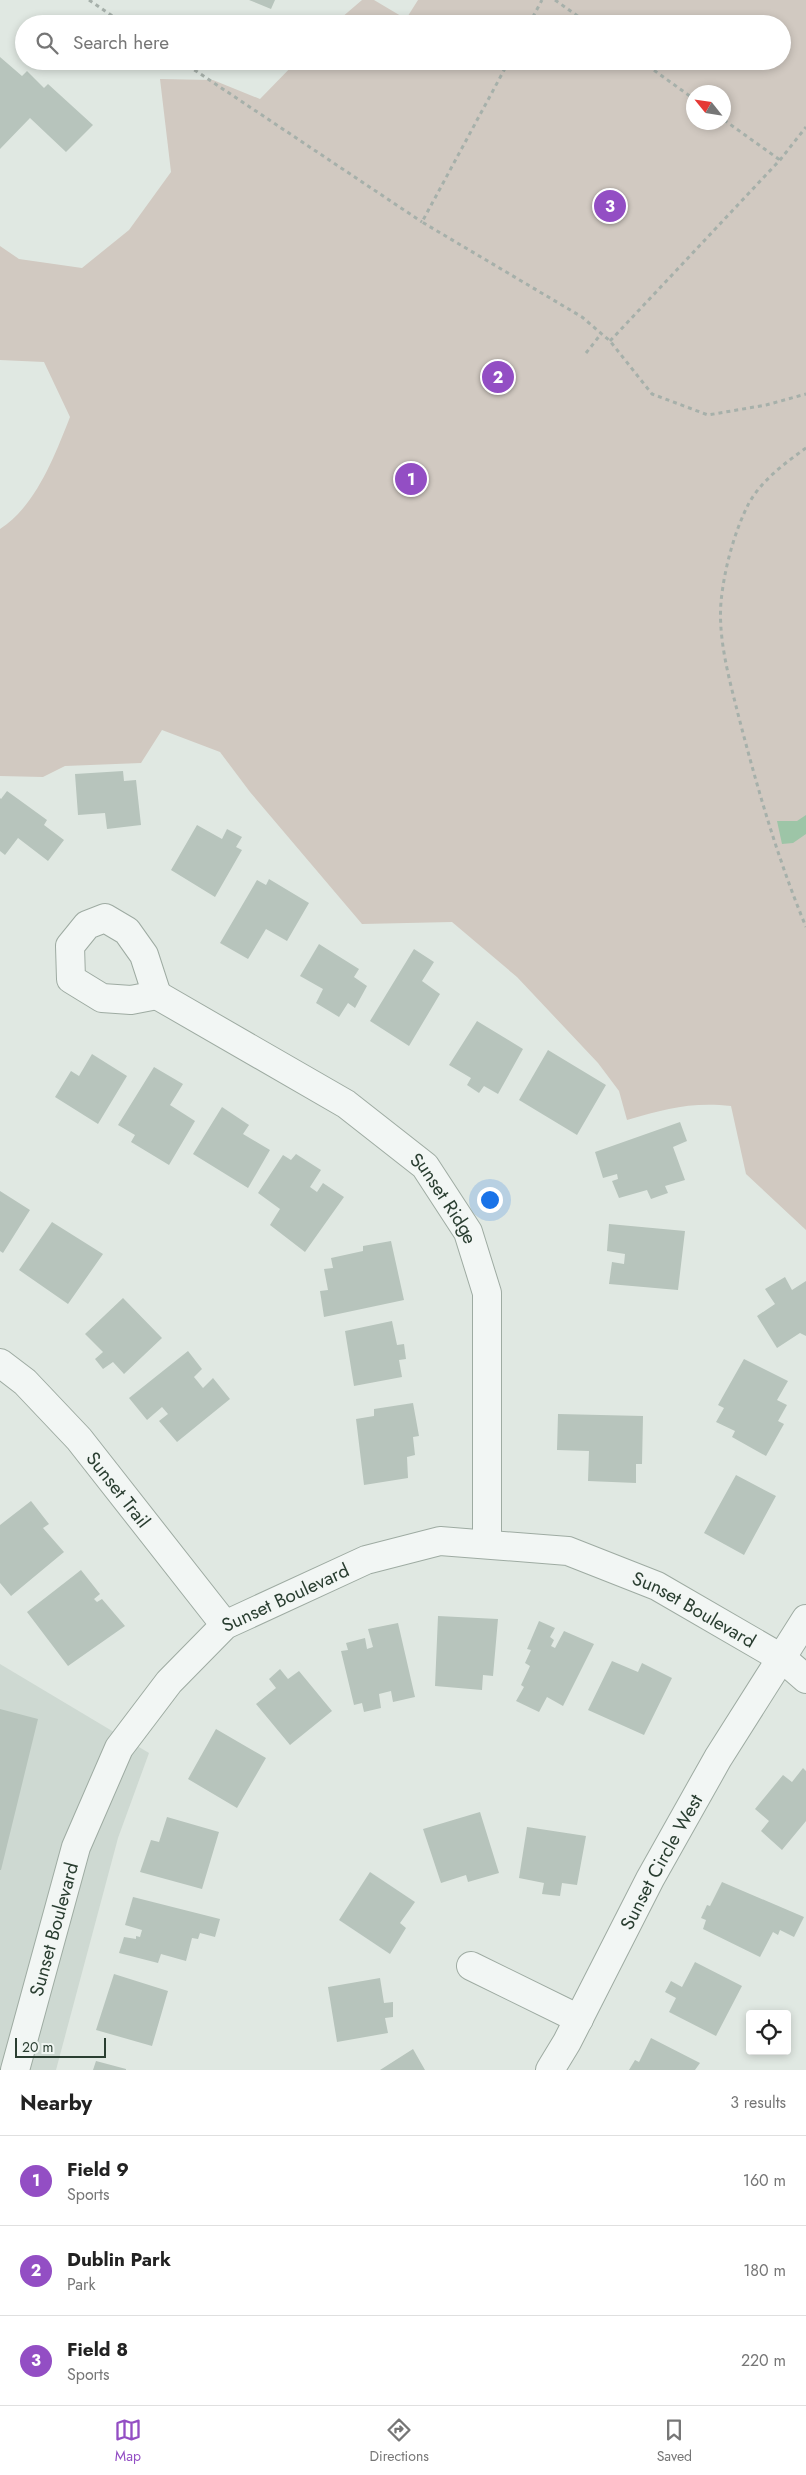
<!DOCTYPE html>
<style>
body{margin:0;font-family:Jost,sans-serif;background:#f2f2f2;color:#222}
.controls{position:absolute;right:15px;bottom:15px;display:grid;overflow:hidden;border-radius:5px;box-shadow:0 2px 8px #0003}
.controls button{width:45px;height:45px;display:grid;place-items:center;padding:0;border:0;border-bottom:1px solid #e0e0e0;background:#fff;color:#222;font:25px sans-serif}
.compass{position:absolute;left:686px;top:85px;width:45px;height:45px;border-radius:50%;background:#fff;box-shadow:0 2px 8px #0003;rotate:300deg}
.scale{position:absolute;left:15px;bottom:12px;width:91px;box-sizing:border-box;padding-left:5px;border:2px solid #2a3e31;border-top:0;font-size:14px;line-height:18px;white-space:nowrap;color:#2a3e31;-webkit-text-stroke:4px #eff5f1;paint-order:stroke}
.you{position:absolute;left:489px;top:1199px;width:18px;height:18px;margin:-12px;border:4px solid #fff;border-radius:50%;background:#1a73e8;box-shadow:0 0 0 8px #1a73e833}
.badge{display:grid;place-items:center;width:32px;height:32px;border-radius:50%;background:#934ec4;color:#fff;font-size:16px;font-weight:700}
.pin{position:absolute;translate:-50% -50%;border:2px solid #fff;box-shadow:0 1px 5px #0006}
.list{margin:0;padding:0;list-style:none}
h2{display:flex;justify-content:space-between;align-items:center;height:65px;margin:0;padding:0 20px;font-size:21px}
h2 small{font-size:16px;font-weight:400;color:#767676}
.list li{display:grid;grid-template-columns:32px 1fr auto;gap:15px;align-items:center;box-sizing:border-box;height:90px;padding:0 20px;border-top:1px solid #e0e0e0}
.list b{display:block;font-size:19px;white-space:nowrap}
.list p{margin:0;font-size:16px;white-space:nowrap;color:#767676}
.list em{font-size:16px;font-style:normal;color:#767676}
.icon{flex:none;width:28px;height:28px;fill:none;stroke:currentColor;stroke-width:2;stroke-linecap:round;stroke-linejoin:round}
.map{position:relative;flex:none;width:806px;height:2070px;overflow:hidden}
.search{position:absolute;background:#fff;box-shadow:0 2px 8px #0003;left:15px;right:15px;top:15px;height:55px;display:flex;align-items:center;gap:12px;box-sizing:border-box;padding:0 18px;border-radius:28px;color:#767676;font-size:19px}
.sheet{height:335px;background:#fff}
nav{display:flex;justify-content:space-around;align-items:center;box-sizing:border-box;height:70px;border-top:1px solid #e0e0e0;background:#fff;font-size:14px;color:#767676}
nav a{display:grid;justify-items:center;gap:2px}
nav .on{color:#934ec4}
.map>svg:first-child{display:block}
</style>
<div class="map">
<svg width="806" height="2070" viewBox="0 0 806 2070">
<rect width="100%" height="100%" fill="#e0e8e2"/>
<path fill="#ced9d2" d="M0 1664 149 1753 118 1838 56 2070H0Z"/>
<path fill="#d1c9c1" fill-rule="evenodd" d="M362 0H374L406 19 418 0H806V1230L746 1174 731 1106C690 1102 666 1109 627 1120L619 1091 598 1063 517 977 452 922 362 924 250 792 220 752 162 730 141 763 65 766 43 777 0 776V529C36 506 55 455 70 417L44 362 0 360V246L19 259 82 268 129 230 171 172 160 79 213 80 260 99 297 61H782V24H334ZM694 92H724V122H694Z"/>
<path fill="#9dc5a7" d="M806 815V834L793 843 782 844 777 821H797Z"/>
<path fill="#b7c4bc" d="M249 0H275L271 9Z
M0 57 22 76 27 71 44 88 48 84 93 125 66 152 30 118 0 149Z
M123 771 124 781 136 780 141 825 107 829 105 813 78 815 75 774Z
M7 791 47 820 44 825 64 840 48 861 18 838 5 855 0 851V798L1 799Z
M197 825 222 839 227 829 242 837 236 847 242 850 215 897 171 870Z
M269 879 309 903 287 941 266 929 248 959 220 943 257 880 266 885Z
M319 944 359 969 354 977 367 986 355 1008 348 1003 339 1017 316 1003 323 989 300 976Z
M414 949 434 962 422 981 440 994 409 1046 370 1021Z
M477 1021 523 1049 498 1094 484 1086 479 1093 467 1085 471 1078 449 1065Z
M548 1050 606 1085 577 1135 519 1100Z
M92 1054 127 1076 98 1124 55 1097 71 1071 79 1076Z
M154 1067 183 1084 170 1105 195 1121 169 1165 131 1142 135 1135 118 1125Z
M222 1107 249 1125 243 1134 270 1150 248 1188 193 1154Z
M680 1122 687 1141 673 1147 685 1180 665 1186 668 1193 651 1199 647 1190 619 1198 612 1181 618 1179 617 1174 603 1178 595 1152Z
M296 1154 321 1170 310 1187 317 1192 323 1183 344 1197 305 1252 270 1225 280 1209 258 1193 283 1155 291 1160Z
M0 1191 30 1210 3 1253 0 1251Z
M52 1222 103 1254 68 1304 19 1270Z
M609 1224 685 1231 678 1290 609 1284 612 1262 624 1264 625 1254 607 1251Z
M391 1241 404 1300 324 1317 320 1291 328 1290 324 1269 333 1268 331 1258 363 1251V1246Z
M785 1277 792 1290 806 1281V1336L800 1333 777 1348 757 1316 775 1304 765 1289Z
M123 1298 162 1338 124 1374 113 1362 103 1369 95 1359 103 1352 85 1334Z
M392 1321 397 1345 404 1344 406 1359 399 1360 402 1377 354 1386 345 1331Z
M188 1351 202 1369 194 1377 203 1388 213 1378 230 1399 177 1442 159 1421 168 1414 162 1407 147 1420 129 1398Z
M744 1359 788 1381 777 1400 787 1405 778 1421 784 1424 766 1456 732 1437 735 1431 716 1422 724 1408 718 1405Z
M413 1403 419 1436 413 1437 415 1455 407 1457 408 1478 364 1485 356 1419 374 1416V1409Z
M558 1414 643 1416 642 1464H636V1483L588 1481 589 1451 557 1450Z
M736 1475 776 1496 744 1555 704 1533Z
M31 1501 49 1524 43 1528 64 1552 11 1596 0 1583V1525Z
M81 1570 100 1594 94 1599 97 1602 102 1599 125 1626 68 1666 27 1612Z
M438 1616 498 1619 493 1676 483 1675 482 1690 435 1686Z
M539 1621 555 1628 550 1637 554 1640 551 1646 555 1648 564 1631 594 1644 563 1706 547 1697 539 1712 516 1701 524 1687 521 1685 530 1666 525 1663 531 1650 527 1649Z
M398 1623 415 1697 393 1702 391 1691 379 1694 381 1708 364 1712 362 1703 354 1705 341 1651 348 1650 346 1643 365 1638 367 1649 373 1647 368 1629Z
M612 1661 638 1672 642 1663 672 1678 644 1735 588 1710Z
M280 1669 288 1679 299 1671 332 1711 290 1745 256 1704 276 1688 269 1679Z
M0 1709 38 1719 1 1870H0Z
M216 1729 266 1758 237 1808 188 1779Z
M803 1768 806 1771V1821L782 1850 761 1831 769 1821 755 1809 783 1775 792 1782Z
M480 1812 499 1873 468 1882 466 1875 441 1883 423 1829Z
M167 1817 219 1832 202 1889 140 1872 151 1840 159 1842Z
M527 1827 586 1836 577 1885 562 1883 560 1896 542 1894 544 1883 519 1878Z
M370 1872 415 1902 400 1923 406 1928 390 1954 339 1920Z
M722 1882 804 1917 794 1937 780 1930 778 1935 773 1932 760 1957 703 1929 706 1920 701 1918 707 1905 710 1906Z
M133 1897 220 1919 215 1937 200 1933 198 1939 192 1938 186 1961 161 1954 158 1963 119 1953 124 1937 136 1939V1936L140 1937 142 1930 125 1925Z
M695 1962 742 1986 716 2036 669 2012 676 1998 665 1992 671 1981 682 1987Z
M114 1974 168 1991 152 2046 96 2030Z
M380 1978 384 2003 393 2002V2017L385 2018 388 2033 337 2042 328 1987Z
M651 2038 700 2063 695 2070H629L635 2060 639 2062Z
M413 2049 425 2070H380Z
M96 2061 126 2069V2070H93Z"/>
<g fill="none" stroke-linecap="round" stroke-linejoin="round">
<defs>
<g id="street">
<path d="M105 918 127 931 144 955 157 995 131 1000 102 998 71 979 70 946 87 925Z"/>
<path id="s1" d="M157 995 346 1104 425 1166 468 1232 487 1293V1544"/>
<path id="s2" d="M0 1363 25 1382 79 1439 225 1625"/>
<path d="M471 1966 579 2019"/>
<path id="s3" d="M15 2070 76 1847 119 1748 169 1682 225 1625 366 1560 440 1541 568 1551 657 1586 783 1659 806 1679"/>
<path id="s4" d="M550 2070 567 2042 650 1879 718 1758 806 1619"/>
</g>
</defs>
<use href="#street" stroke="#9eaba2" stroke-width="30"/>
<path stroke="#a6b0aa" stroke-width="3" stroke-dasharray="4 4" stroke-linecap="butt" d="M89 0 124 24
M555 0 589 24
M529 24 542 0
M181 61 422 222
M509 61 422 222 582 317 610 341 652 394 708 415 766 405 806 394
M641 61 694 99
M724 120 780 160
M610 341 780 160 806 127
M586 353 601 334
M806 448C785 463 762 480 749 503 734 532 724 570 721 602 718 639 729 678 738 714 757 787 777 857 806 927"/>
<use href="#street" stroke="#f2f6f4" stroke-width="28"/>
</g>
<g text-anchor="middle" stroke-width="5" stroke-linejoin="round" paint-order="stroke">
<g font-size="19" fill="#2a3e31" stroke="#eff5f1">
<text dy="7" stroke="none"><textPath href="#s1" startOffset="356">Sunset Ridge</textPath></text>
<text dy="7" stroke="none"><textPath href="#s2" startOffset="174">Sunset Trail</textPath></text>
<text dy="7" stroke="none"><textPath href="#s3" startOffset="568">Sunset Boulevard</textPath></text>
<text dy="7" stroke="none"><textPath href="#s3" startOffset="1001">Sunset Boulevard</textPath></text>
<text dy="7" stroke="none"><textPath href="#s4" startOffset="236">Sunset Circle West</textPath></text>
<text dy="7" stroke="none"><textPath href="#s3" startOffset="146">Sunset Boulevard</textPath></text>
</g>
</g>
</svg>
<div class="controls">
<button><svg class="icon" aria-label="locate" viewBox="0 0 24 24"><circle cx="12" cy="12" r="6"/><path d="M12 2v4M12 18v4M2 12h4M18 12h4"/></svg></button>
</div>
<svg class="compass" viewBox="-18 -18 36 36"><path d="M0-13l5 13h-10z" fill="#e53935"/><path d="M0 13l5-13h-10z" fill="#767676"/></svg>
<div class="scale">20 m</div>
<div class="you"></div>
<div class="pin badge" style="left:411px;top:479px">1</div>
<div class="pin badge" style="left:498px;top:377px">2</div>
<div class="pin badge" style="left:610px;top:206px">3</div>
<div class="search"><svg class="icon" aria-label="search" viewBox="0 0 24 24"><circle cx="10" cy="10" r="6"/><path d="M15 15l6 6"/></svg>Search here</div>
</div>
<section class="sheet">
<h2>Nearby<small>3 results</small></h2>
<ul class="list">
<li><span class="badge">1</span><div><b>Field 9</b><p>Sports</p></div><em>160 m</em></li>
<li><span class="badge">2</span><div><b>Dublin Park</b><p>Park</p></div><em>180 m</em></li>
<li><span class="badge">3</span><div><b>Field 8</b><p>Sports</p></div><em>220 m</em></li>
</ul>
</section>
<nav>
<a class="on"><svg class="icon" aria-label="map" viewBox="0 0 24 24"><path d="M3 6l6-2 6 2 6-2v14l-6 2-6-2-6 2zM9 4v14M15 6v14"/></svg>Map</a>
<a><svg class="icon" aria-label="directions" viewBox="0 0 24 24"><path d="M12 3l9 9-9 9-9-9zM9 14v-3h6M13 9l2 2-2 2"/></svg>Directions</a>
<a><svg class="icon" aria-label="saved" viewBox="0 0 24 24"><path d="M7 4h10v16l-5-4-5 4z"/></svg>Saved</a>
</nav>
